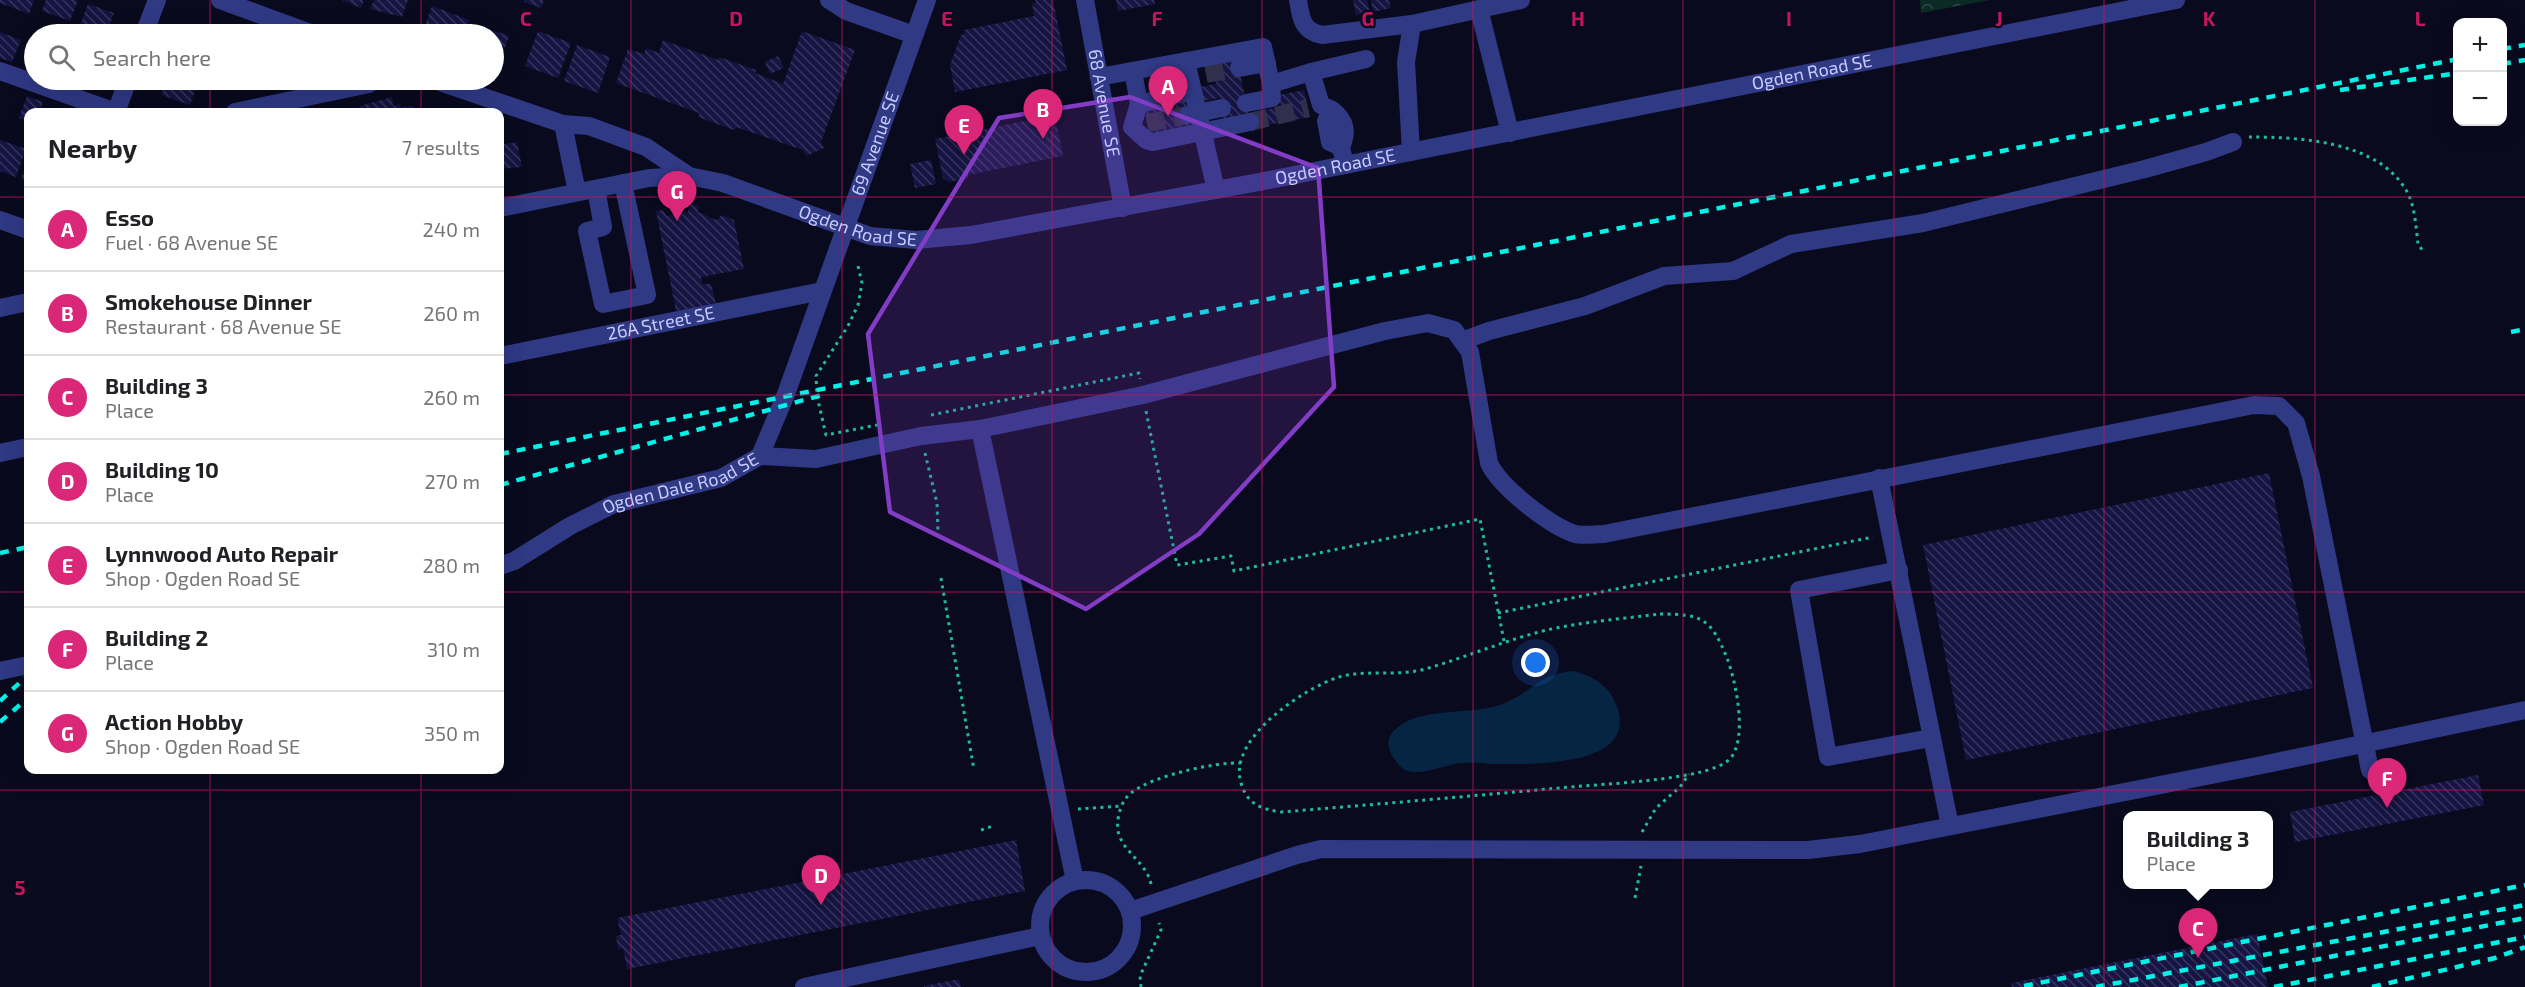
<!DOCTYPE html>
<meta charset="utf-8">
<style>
body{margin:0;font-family:"Exo 2",sans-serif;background:#f2f2f2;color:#202124}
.controls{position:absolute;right:18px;top:18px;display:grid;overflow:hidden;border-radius:12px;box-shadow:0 6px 24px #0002}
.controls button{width:54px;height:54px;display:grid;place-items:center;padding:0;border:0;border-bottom:2px solid #e0e0e0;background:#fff;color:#202124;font:30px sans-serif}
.you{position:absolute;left:1536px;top:663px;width:21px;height:21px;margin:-15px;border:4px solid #fff;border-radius:50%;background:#1a73e8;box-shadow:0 0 0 9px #1a73e833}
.badge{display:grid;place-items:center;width:39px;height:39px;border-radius:50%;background:#db2777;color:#fff;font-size:20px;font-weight:700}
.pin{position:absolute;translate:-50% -50px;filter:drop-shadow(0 2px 3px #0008)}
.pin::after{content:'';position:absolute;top:32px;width:21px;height:18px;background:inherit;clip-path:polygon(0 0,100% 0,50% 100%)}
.popup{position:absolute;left:2123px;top:811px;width:150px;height:78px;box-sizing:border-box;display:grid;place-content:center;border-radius:12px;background:#fff;filter:drop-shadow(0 2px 4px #0005);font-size:20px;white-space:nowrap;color:#757577}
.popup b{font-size:22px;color:#202124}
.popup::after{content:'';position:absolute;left:50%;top:100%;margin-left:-12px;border:12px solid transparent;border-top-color:#fff}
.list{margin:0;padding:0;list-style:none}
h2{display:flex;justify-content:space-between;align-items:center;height:78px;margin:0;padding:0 24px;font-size:26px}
h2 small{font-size:20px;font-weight:400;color:#757577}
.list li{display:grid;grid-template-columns:39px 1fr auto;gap:18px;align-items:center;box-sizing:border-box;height:84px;padding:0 24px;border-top:2px solid #e0e0e0}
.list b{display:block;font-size:22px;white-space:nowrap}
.list p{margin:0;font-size:20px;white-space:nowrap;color:#757577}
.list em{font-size:20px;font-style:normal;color:#757577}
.icon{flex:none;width:33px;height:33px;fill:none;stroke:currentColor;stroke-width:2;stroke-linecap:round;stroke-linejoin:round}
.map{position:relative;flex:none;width:2525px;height:987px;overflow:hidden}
.search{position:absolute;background:#fff;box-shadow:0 6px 24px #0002;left:24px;top:24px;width:480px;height:66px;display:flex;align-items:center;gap:15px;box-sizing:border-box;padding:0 21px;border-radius:33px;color:#757577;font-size:22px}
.panel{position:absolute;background:#fff;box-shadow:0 6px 24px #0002;left:24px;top:108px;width:480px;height:666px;border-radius:12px}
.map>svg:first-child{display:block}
</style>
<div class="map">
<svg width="2525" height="987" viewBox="0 0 2525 987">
<defs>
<pattern id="park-crowns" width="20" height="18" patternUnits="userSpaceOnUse" patternTransform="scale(1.5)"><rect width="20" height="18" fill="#0c2a24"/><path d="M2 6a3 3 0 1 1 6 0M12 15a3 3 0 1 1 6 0" fill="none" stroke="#2e4845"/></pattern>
<pattern id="building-back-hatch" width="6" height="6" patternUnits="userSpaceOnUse" patternTransform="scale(1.5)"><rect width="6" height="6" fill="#161442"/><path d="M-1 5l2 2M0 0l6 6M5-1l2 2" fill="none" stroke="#36355e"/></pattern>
</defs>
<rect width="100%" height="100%" fill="#0a0a1f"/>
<path fill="url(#park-crowns)" d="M1920 0H1990L1921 13Z"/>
<path fill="#062542" d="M1574 671C1594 677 1610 686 1617 707 1639 769 1526 764 1491 764 1479 763 1466 762 1454 764 1440 767 1420 776 1405 770 1400 767 1396 762 1393 757 1380 737 1397 725 1415 718 1443 709 1478 714 1505 703 1535 690 1536 675 1574 671Z"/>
<path fill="url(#building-back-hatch)" d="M0 0H34L29 14 0 3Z
M46 0H78L70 21 42 11Z
M342 0H364L361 8Z
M374 0H408L402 17 370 9Z
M525 0H544L541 8 524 2Z
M1035 0H1053L1067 70 955 92 950 65 961 35 965 34 964 30 1034 16 1032 3H1036Z
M1116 0H1154L1155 4 1118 11Z
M1353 0H1367L1370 12 1356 15Z
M1371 0H1389L1391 8 1373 12Z
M88 4 114 13 106 34H77Z
M432 6 469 20 463 34H432L423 31Z
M190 27 210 34H181Z
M489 29 509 36 496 73 494 72V34H487Z
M538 31 571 43 558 78 525 66Z
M802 31 855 50 821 142 824 148 806 156 803 150 736 127 734 130 698 117 699 113 616 83 628 49 644 54 646 48 659 53 663 40 718 60 719 57 756 70 755 73 783 84Z
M0 32 21 40 12 62 0 58Z
M577 45 610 57 598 93 564 81Z
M778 56 784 68 770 74 765 62Z
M1237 57 1248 113 1281 107 1279 95 1304 90 1310 117 1251 128 1224 121 1220 98 1203 101 1200 87 1216 84 1215 74 1206 76 1204 63Z
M70 80H93L89 90 69 83Z
M165 80H199L190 105 162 95Z
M27 96 43 102 40 112H28V121L19 118Z
M392 97 393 106 400 104 401 108 411 106 418 111 426 109 427 112H361L360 106Z
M1185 99 1191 132 1150 140 1144 107Z
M1053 107 1063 156 968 175V179L949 182 943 178 935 139 1029 120 1028 112Z
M0 140 26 149 16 177 0 171Z
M517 142 522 167 500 169V145Z
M28 159V182L21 179Z
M931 160 936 184 915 188 910 164Z
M689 204 698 205V212L716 220 722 215 734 220 744 269 701 277 702 284H711L716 304 676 311 656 211 663 210 667 216 688 212Z
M2269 473 2313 688 1966 760 1923 545Z
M2478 775 2484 805 2295 842 2290 812Z
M1016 840 1025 891 627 969 623 948 618 949 616 936 621 935 617 918Z
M2257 934 2268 987H2012L2011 983Z
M959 979 961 987H924V986Z"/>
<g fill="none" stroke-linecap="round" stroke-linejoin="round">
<path stroke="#30304c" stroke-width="18" stroke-dasharray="18 9" stroke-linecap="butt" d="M1206 74 1239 68
M1250 122 1308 108
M1147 123 1188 115"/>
<path stroke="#20bb9a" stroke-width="3" stroke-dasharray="3 4.5" stroke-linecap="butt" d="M2249 137C2300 137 2377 141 2406 190 2415 204 2416 228 2418 244L2423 251
M858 266 862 283 858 305 848 326 816 376 817 396 826 435 877 425
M1146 411 1177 565 1231 556 1234 571 1480 519 1504 641
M931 415 1139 373 1140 379
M925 453 937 503 938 531
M941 578 974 770
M1498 613 1873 537
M1660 614C1703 614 1711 619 1727 658 1736 682 1748 738 1730 759 1721 767 1708 770 1697 773 1649 783 1597 784 1548 789 1459 797 1370 805 1281 812 1261 809 1247 804 1241 783 1227 739 1304 688 1339 677 1367 669 1397 677 1425 669 1471 656 1514 636 1561 627 1594 621 1627 618 1660 614Z
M1078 809 1122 806
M981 830 993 826
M1642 832 1656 808 1680 787 1689 774
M1151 884C1147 864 1126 854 1119 835 1115 823 1120 801 1131 793 1152 776 1214 762 1241 763
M1635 898 1641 866
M1141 987 1140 976 1161 930 1159 923"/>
<g stroke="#2f3984" stroke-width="18">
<path d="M220 0 313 34"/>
<path d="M829 0 846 11 914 35"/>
<path id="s1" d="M1085 0 1123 208"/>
<path d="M1298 0C1301 18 1302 31 1322 35L1412 24 1521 0"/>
<path d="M1479 9 1510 133"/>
<path d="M144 34 157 0"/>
<path d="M1186 61 1216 190"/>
<path d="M1239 68 1267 63"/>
<path d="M0 71 116 112 128 80"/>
<path d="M1133 71 1139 104"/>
<path d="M1311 72 1366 59"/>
<path d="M1099 77 1263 47 1271 84 1311 72 1321 105 1332 110"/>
<path d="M434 80 563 124 589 126 646 147 689 176"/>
<path d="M1193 91 1139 104 1132 127 1146 140 1153 142 1250 122"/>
<path d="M1246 103 1272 98 1271 84"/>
<path d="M235 112 369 84 373 80"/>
<path d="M1188 115 1222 108"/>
<path d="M563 124 577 192"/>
<path d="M1341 147 1330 142 1326 121 1332 110C1345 120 1348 132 1341 147L1345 165"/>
<path d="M1411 152 1406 62 1412 24"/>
<path d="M596 189 603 227 587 231 603 304 647 295 623 183"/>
<path id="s2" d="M500 208 649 178 689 176 723 183 870 236 916 240 971 235 1259 182 2176 0"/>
<path d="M0 220 28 230"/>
<path d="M0 308 28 302"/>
<path d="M1462 341 1489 331 1585 306 1664 276 1733 271 1791 244 1923 223 2145 169 2206 152 2233 142"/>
<path id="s3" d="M500 356 822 291"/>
<path d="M980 429 1075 881"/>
<path d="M0 453 28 447"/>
<path id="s4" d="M760 456 786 394 927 0"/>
<path d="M1879 478 1950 826"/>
<path id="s5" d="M500 566 514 561 570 526 614 504 721 478 760 456 816 459 921 436 980 429 1143 395 1385 331 1428 323 1454 330 1470 352 1489 463C1500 487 1550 526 1575 534 1583 536 1595 534 1604 534L2254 405 2279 406 2296 423 2311 476 2370 770"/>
<path d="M1899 570 1799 590 1828 757 1931 738"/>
<path d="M0 671 28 665"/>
<circle cx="1086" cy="926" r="46"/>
<path d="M1130 911 1297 855 1321 849 1808 850 1860 844 2257 766 2525 710"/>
<path d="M804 987 1040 936"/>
</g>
<path stroke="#00f3e6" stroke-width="4.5" stroke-dasharray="9 8" stroke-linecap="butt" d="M2502 49 2525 45
M2502 64 2525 60
M2340 90 2458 73
M2511 332 2525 329
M500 454 2458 59
M500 485 822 395
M0 553 28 547
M0 701 28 675
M0 722 28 698
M2024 986 2525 885
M2096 987 2525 905
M2179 987 2525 918
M2274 987 2525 937
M2372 987 2495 958 2525 947"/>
</g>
<path fill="#833cc5" fill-opacity="0.2" stroke="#833cc5" stroke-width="4.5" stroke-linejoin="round" d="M1130 97 1318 168 1334 387 1199 534 1086 609 890 512 868 334 999 118Z"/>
<path fill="none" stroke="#c2185b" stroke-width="1.5" stroke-opacity="0.55" d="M210 0V34M421 0V34M631 0V987M842 0V987M1052 0V987M1262 0V987M1473 0V987M1683 0V987M1894 0V987M2104 0V987M2315 0V987M210 80V112M421 80V112M0 197H28M500 197H2525M0 395H28M500 395H2525M0 592H28M500 592H2525M210 770V987M421 770V987M0 790H2525"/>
<g text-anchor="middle" stroke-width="4.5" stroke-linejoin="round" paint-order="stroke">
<g font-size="18" fill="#c8caff" stroke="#0a0a1f">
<text dy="6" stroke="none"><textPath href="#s2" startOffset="1341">Ogden Road SE</textPath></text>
<text dy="6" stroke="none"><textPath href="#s1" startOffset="105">68 Avenue SE</textPath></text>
<text dy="6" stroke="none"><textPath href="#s4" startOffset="333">69 Avenue SE</textPath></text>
<text dy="6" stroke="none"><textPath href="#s2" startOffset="855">Ogden Road SE</textPath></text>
<text dy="6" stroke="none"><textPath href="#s2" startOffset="369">Ogden Road SE</textPath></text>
<text dy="6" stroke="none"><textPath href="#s3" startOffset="164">26A Street SE</textPath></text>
<text dy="6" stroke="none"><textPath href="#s5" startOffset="200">Ogden Dale Road SE</textPath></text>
</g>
</g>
<g font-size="20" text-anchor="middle" font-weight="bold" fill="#c2185b" stroke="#0a0a1f" stroke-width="4.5" stroke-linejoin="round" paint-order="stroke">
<text x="526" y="26">C</text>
<text x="736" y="26">D</text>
<text x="947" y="26">E</text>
<text x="1157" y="26">F</text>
<text x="1368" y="26">G</text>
<text x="1578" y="26">H</text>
<text x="1789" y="26">I</text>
<text x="1999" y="26">J</text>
<text x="2209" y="26">K</text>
<text x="2420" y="26">L</text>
<text x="20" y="895">5</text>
</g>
</svg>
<div class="controls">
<button>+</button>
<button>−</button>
</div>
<div class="you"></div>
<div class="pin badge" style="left:1168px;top:116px">A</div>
<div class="pin badge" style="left:1043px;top:139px">B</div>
<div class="pin badge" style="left:2198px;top:958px">C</div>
<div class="popup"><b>Building 3</b>Place</div>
<div class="pin badge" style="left:821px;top:905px">D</div>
<div class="pin badge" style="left:964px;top:155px">E</div>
<div class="pin badge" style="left:2387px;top:808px">F</div>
<div class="pin badge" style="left:677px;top:221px">G</div>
<div class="search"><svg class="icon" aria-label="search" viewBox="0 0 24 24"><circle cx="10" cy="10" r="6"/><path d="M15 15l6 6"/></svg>Search here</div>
<section class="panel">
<h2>Nearby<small>7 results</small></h2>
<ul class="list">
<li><span class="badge">A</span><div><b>Esso</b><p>Fuel · 68 Avenue SE</p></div><em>240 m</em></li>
<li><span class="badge">B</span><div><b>Smokehouse Dinner</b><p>Restaurant · 68 Avenue SE</p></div><em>260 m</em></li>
<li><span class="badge">C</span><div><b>Building 3</b><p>Place</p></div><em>260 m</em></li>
<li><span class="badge">D</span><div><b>Building 10</b><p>Place</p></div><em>270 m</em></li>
<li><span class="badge">E</span><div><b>Lynnwood Auto Repair</b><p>Shop · Ogden Road SE</p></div><em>280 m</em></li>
<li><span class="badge">F</span><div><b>Building 2</b><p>Place</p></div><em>310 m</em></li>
<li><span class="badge">G</span><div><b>Action Hobby</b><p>Shop · Ogden Road SE</p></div><em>350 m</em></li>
</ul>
</section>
</div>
